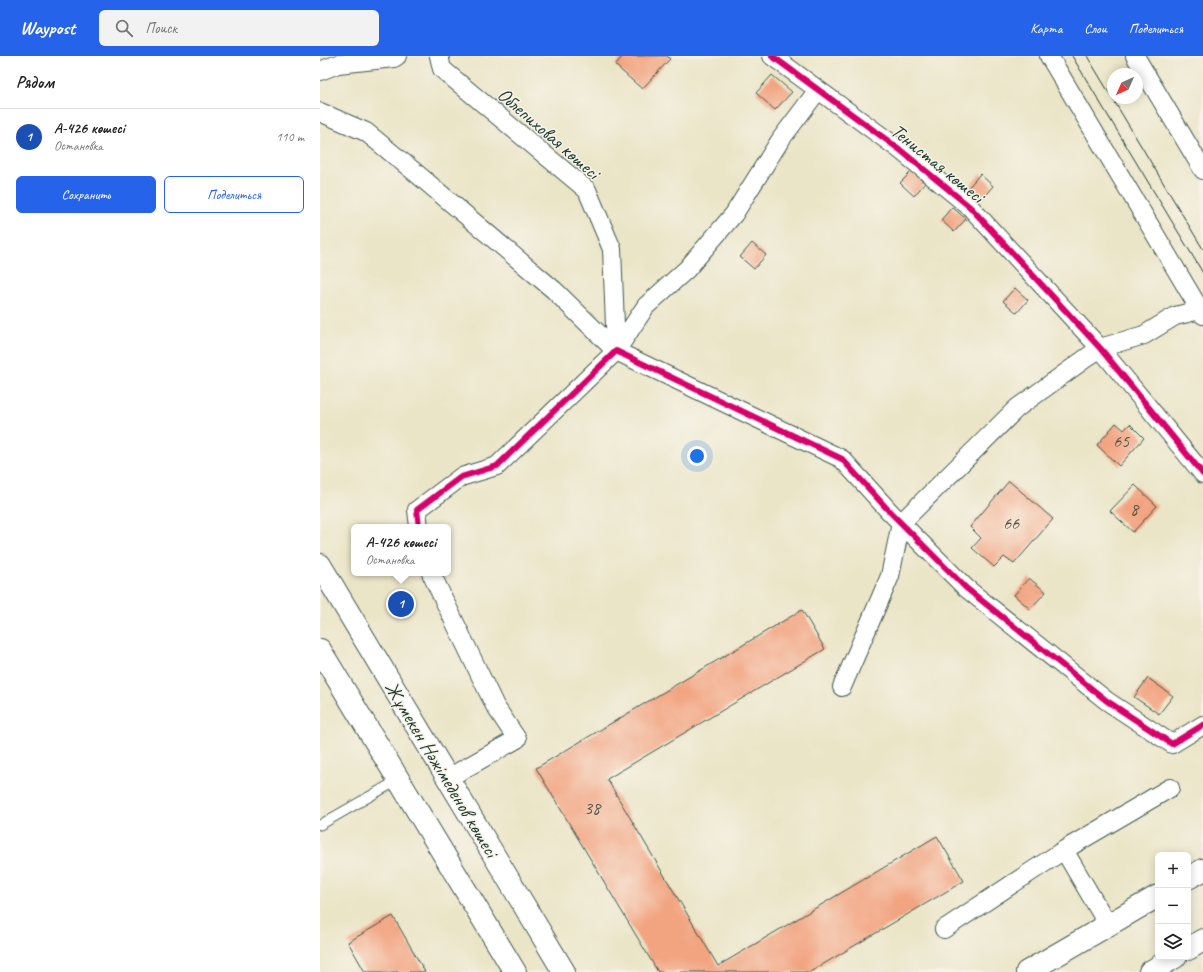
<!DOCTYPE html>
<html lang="ru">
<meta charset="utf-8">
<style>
body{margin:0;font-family:Caveat,sans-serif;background:#f2f2f2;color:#222}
.controls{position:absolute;right:12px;bottom:12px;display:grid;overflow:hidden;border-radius:6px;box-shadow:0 2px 10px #0003}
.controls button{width:36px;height:36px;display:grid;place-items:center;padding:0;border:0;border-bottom:1px solid #e0e0e0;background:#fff;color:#222;font:20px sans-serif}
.compass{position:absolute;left:787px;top:12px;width:36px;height:36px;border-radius:50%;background:#fff;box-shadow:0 2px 10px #0003;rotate:225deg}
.you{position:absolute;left:377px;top:400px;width:14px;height:14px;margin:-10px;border:3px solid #fff;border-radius:50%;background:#1a73e8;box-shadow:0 0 0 6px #1a73e833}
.badge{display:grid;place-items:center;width:26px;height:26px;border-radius:50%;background:#2563eb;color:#fff;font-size:13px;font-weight:700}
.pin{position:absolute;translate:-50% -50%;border:2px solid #fff;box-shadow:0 1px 4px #0006}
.popup{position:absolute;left:31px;top:468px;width:100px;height:52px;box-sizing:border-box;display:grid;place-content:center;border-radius:6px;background:#fff;filter:drop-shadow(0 1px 3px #0005);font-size:13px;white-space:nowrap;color:#767676}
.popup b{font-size:15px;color:#222}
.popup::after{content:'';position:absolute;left:50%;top:100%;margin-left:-8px;border:8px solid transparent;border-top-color:#fff}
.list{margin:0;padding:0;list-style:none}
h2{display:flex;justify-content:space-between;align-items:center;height:52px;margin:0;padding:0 16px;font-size:17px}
h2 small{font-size:13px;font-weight:400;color:#767676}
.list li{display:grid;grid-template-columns:26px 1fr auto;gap:12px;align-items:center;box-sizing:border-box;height:56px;padding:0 16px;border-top:1px solid #e0e0e0}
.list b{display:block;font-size:15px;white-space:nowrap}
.list p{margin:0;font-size:13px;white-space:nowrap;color:#767676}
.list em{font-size:13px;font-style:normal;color:#767676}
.actions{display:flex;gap:8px;padding:12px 16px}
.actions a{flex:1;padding:9px 0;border:1px solid #2563eb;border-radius:6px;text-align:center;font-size:14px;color:#2563eb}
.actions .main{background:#2563eb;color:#fff}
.icon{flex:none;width:22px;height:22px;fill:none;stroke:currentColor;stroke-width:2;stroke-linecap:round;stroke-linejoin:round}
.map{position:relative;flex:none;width:883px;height:916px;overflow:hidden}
header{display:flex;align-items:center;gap:24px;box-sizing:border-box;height:56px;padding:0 20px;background:#2563eb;color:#fff}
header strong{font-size:19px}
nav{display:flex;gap:22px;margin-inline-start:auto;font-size:14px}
.search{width:280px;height:36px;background:#f2f2f2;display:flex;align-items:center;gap:10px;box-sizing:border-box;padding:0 14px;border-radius:6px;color:#767676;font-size:15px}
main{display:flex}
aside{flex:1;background:#fff}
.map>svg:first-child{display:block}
</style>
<header>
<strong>Waypost</strong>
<div class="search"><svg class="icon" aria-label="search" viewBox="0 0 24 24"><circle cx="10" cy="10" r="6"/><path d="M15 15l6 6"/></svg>Поиск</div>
<nav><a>Карта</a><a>Слои</a><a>Поделиться</a></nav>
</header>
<main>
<aside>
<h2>Рядом<small></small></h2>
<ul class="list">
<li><span class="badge" style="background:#1a4fb4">1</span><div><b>А-426 көшесі</b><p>Остановка</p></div><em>110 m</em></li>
</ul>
<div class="actions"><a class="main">Сохранить</a><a>Поделиться</a></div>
</aside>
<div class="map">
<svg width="883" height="916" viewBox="0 0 883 916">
<rect width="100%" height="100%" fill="#f7f3e8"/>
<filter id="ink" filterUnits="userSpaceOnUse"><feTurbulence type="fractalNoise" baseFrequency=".025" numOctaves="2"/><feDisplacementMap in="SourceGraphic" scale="8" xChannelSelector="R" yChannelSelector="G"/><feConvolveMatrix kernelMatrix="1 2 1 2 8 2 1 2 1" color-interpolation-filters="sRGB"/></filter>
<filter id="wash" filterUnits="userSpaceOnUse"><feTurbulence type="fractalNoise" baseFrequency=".012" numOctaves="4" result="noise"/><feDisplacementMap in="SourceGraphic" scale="16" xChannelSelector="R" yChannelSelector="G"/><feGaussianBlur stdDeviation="0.9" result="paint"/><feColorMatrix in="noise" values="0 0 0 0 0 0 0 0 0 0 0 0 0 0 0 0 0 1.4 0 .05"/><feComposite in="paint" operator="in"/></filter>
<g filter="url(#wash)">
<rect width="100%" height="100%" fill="#ebe5c8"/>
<g id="blocks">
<path fill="#f2a37f" d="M303 0H347L350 3 322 33 295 9Z
M452 19 472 36 455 54 436 37Z
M592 115 605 127 594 140 580 127Z
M660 118 673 130 662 143 648 132Z
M632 151 646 163 634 176 621 164Z
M432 187 446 199 434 213 420 201Z
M695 232 708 244 697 257 683 245Z
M796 367 804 374 810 368 824 382 799 410 777 389Z
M689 425 733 463 694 508 684 501 674 511 652 492 661 482 650 471Z
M815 429 837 450 813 476 790 455Z
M709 522 726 536 710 553 694 539Z
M482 554 505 593 287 723 398 910 617 780 644 825 490 916H338L216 712Z
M828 622 853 640 839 658 814 641Z
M73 860 105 916H45L28 886Z"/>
</g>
</g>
<g filter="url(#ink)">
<use href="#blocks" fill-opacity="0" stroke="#3e564a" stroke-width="1"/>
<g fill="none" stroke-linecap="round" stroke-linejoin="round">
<defs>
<path id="lane" d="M0 769 78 724"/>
<path id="street" d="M119 0 122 13 267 134 292 193 296 295
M452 0 579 93 650 151 780 292 883 418
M729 0 883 259
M815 0 883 114
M0 15 18 8 74 2 77 0
M0 56 46 76 96 117 234 234 296 295
M296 295 326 250 367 213 414 158 461 83 498 34
M99 471 97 454 141 421 177 410 296 295 522 403 570 456 646 532 787 645 852 688 883 669
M111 517 175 650 197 683 128 722
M522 631 570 520 581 467 697 352 780 292 824 279 855 260 880 254
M744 794 850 732
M624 873 744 794 788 869"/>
<path id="secondary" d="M0 509 244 916
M0 594 195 916
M868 822 883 814
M868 893 883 884
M707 916 838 840
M830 916 855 901"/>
</defs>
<use href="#lane" stroke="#3e564a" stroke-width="11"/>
<use href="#street" stroke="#3e564a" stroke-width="20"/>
<use href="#secondary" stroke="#3e564a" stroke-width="24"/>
<use href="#lane" stroke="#fff" stroke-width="9"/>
<use href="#street" stroke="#fff" stroke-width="18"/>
<use href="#secondary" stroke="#fff" stroke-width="22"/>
<path stroke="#1f3d34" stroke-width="1" d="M752 0 883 217
M767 0 883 193"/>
<defs>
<path id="cycleway" d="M452 0 579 93 650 151 780 292 883 418
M99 471 97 454 141 421 177 410 296 295 522 403 570 456 646 532 787 645 852 688 883 669"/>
</defs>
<use href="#cycleway" stroke="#f7f3e8" stroke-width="8"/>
<use href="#cycleway" stroke="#d6006c" stroke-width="6"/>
</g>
</g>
<g text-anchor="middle" stroke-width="3" stroke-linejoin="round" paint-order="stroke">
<g font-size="18" fill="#545647">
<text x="801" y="391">65</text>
<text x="814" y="459">8</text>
<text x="691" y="473">66</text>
<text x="272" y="758">38</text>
</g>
<g font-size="20" fill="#1f3d34" stroke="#f7f3e8">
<text transform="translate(229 77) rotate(41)" y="7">Облепиховая көшесі</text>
<text transform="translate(618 107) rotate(39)" y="7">Тенистая көшесі</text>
<text transform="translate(122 713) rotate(59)" y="7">Жұмекен Нәжімеденов көшесі</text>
</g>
</g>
</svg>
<div class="controls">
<button>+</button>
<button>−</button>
<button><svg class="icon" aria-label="layers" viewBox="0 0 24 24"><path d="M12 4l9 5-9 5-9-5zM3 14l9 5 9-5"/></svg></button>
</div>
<svg class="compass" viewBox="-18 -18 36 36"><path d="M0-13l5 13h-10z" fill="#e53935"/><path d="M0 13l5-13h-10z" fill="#767676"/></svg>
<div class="you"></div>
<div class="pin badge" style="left:81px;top:548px;background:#1a4fb4">1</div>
<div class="popup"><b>А-426 көшесі</b>Остановка</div>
</div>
</main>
